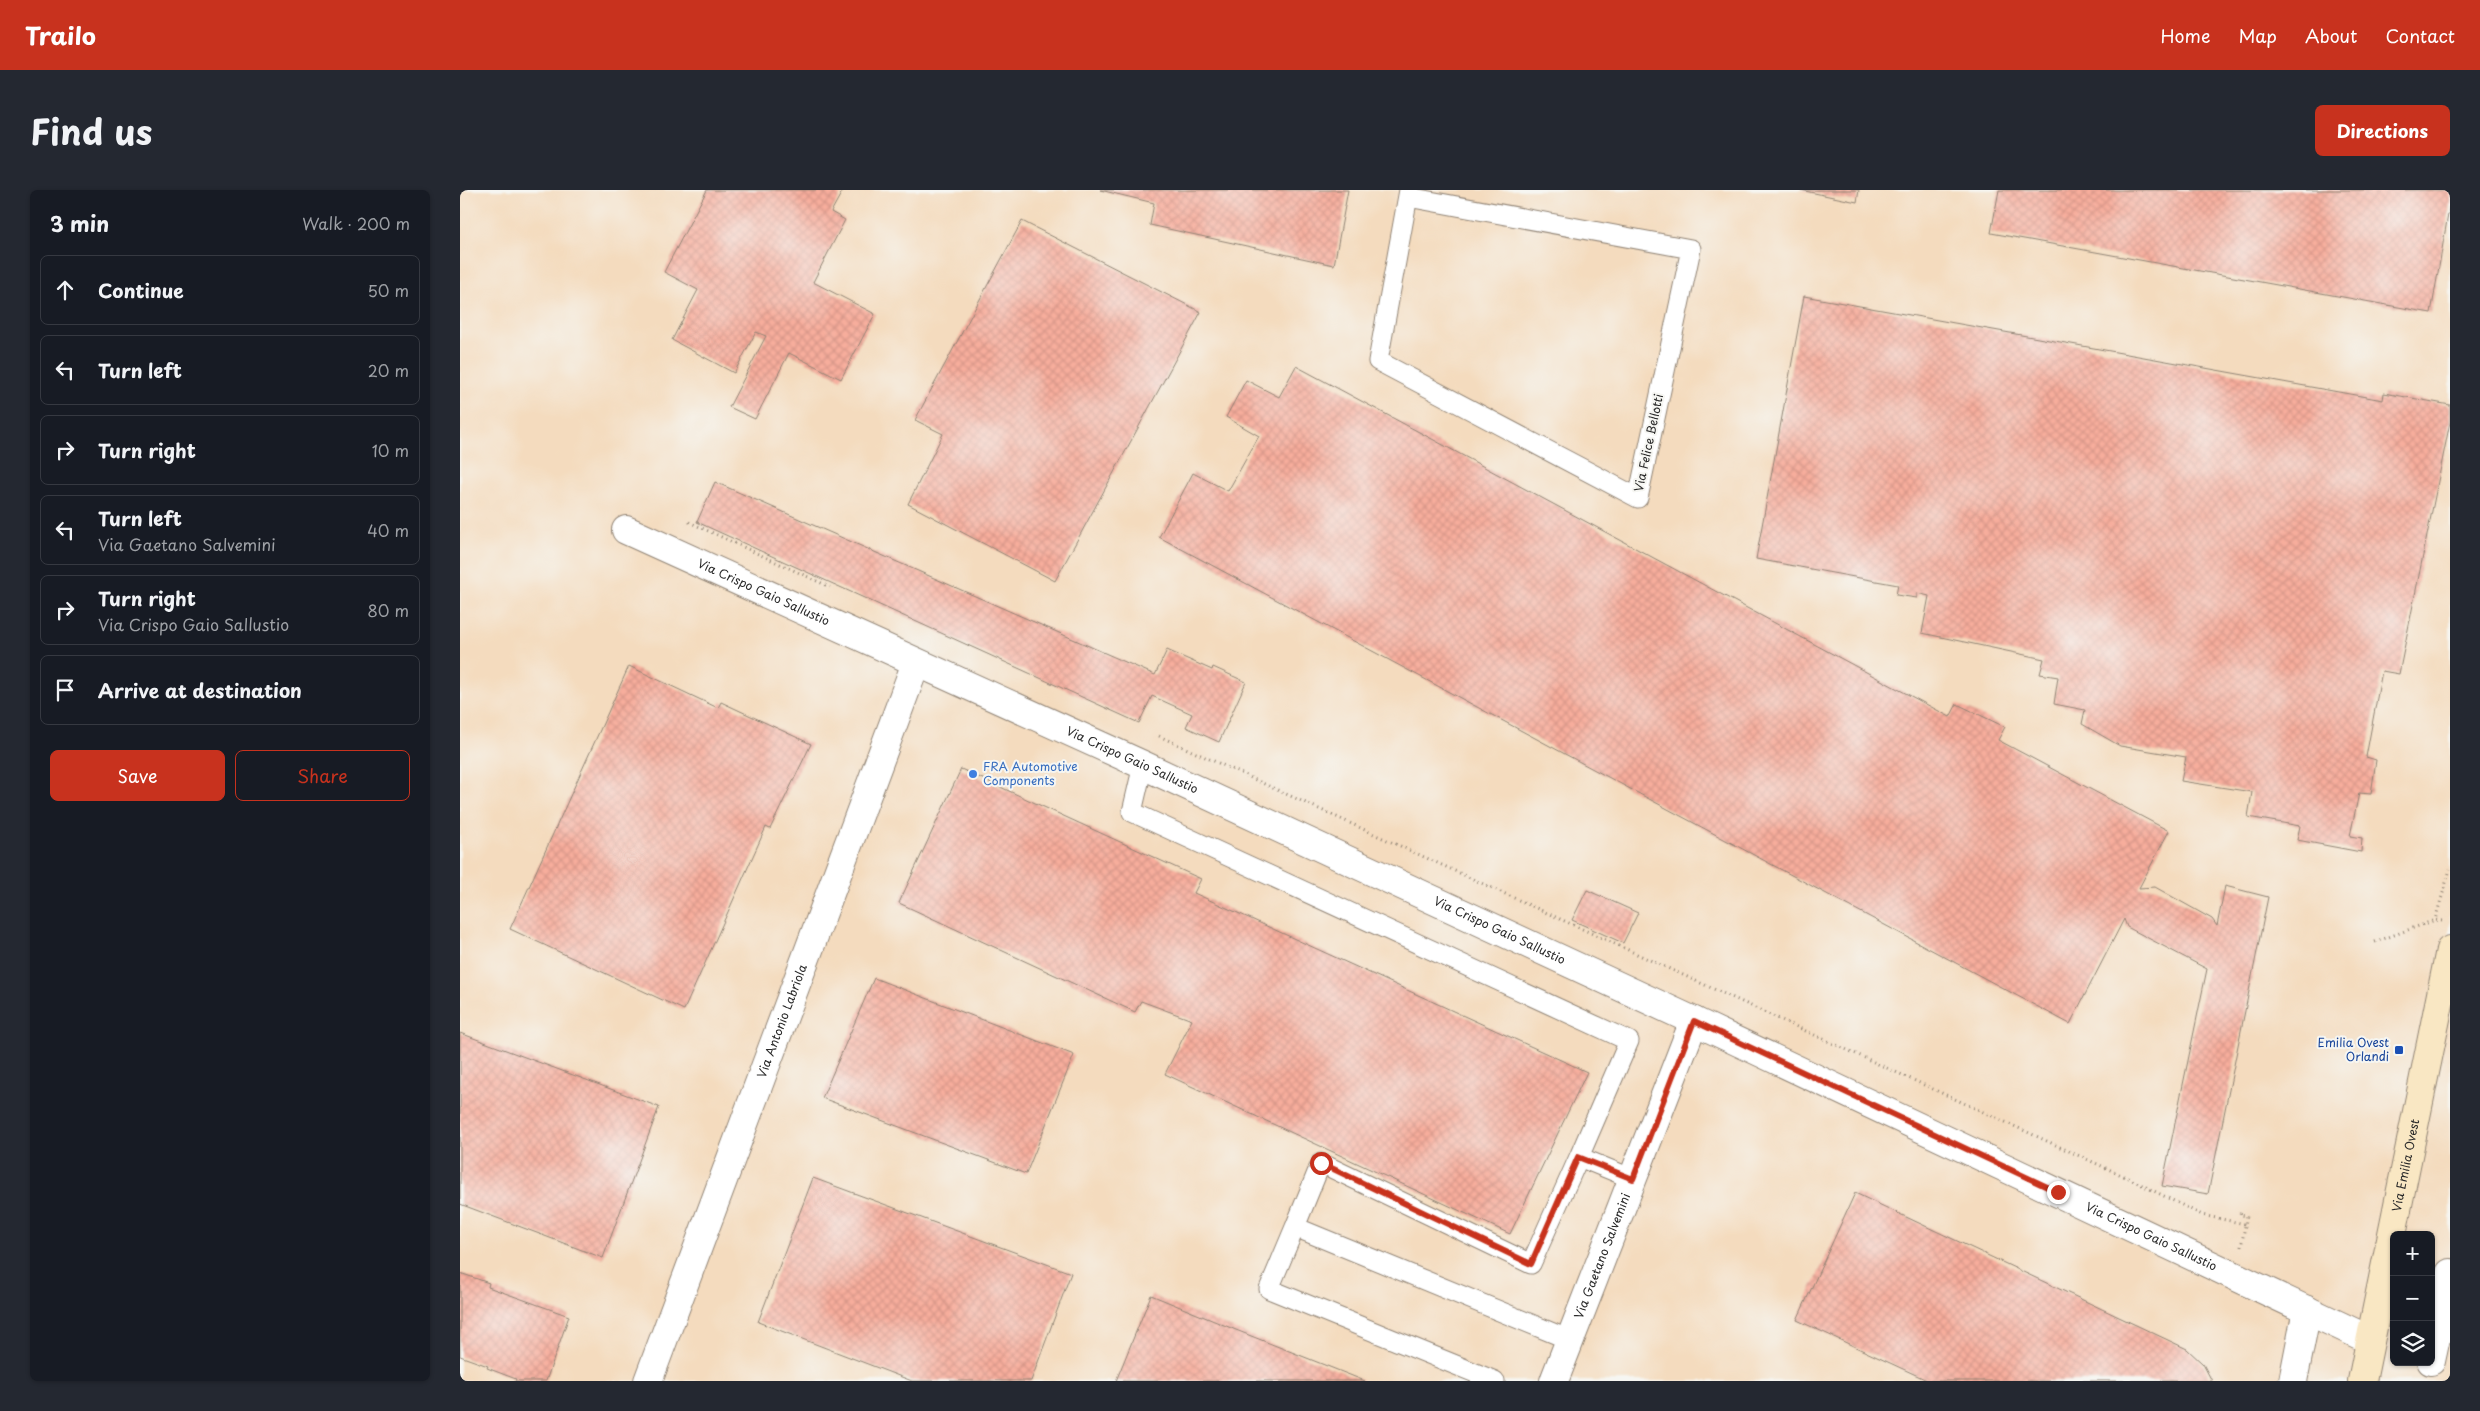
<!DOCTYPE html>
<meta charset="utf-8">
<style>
body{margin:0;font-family:"Playpen Sans",sans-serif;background:#242831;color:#f1f3f6}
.controls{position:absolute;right:15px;bottom:15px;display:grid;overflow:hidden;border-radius:8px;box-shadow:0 1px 4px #0004}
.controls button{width:45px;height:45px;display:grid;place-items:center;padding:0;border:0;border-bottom:1px solid #363941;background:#171b24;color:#f1f3f6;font:25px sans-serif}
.stop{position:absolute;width:15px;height:15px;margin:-11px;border:4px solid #c8321e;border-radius:50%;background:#fff}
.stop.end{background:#c8321e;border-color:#fff;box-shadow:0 1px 5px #0008}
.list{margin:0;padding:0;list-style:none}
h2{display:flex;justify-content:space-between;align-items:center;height:65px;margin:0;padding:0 20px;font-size:21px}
h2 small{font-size:16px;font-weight:400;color:#9ea1a6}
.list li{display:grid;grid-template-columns:32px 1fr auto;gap:15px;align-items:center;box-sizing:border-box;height:70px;margin:0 10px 10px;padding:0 10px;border:1px solid #363941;border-radius:8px}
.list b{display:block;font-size:19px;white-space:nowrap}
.list p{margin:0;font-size:16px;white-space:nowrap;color:#9ea1a6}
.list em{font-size:16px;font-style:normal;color:#9ea1a6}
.actions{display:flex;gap:10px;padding:15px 20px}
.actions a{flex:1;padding:11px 0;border:1px solid #c8321e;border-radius:8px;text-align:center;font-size:18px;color:#c8321e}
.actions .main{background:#c8321e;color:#fff}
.icon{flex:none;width:28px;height:28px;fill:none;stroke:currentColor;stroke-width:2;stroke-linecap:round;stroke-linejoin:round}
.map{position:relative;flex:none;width:1990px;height:1191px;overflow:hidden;border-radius:8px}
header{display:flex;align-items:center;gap:30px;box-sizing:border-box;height:70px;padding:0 25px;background:#c8321e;color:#fff}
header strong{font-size:24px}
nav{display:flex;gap:28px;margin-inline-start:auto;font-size:18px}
.intro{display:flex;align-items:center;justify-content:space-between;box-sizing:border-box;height:120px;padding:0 30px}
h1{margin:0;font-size:35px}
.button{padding:12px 22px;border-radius:8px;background:#c8321e;color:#fff;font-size:18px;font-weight:700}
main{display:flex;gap:30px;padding:0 30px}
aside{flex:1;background:#171b24;border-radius:8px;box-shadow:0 1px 4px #0004}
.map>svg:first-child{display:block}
</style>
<header>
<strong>Trailo</strong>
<nav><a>Home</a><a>Map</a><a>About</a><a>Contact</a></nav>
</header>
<div class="intro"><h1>Find us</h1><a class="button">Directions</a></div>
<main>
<aside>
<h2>3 min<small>Walk · 200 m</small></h2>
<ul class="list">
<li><svg class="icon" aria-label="ahead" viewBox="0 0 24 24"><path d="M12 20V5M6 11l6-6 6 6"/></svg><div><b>Continue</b></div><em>50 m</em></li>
<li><svg class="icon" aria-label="left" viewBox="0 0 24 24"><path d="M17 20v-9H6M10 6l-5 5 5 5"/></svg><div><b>Turn left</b></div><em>20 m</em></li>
<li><svg class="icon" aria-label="right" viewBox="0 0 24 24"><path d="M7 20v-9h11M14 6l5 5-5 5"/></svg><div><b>Turn right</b></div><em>10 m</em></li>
<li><svg class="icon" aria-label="left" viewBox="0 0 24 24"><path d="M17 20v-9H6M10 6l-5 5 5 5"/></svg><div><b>Turn left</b><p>Via Gaetano Salvemini</p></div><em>40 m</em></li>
<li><svg class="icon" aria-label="right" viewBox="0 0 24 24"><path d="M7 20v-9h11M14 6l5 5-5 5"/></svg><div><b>Turn right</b><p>Via Crispo Gaio Sallustio</p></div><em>80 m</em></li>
<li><svg class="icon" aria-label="arrive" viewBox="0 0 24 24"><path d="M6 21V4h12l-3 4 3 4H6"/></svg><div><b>Arrive at destination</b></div></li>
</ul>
<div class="actions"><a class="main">Save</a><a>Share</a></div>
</aside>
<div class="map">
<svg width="1990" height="1191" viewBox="0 0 1990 1191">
<defs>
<pattern id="building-cross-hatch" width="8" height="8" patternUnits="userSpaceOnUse" patternTransform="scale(1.25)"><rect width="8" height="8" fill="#f7ad9c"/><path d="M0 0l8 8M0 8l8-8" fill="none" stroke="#d49587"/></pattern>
</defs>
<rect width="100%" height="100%" fill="#f6f6f2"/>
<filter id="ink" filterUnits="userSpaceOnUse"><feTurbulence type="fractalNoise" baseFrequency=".02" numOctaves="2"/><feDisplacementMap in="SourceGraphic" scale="10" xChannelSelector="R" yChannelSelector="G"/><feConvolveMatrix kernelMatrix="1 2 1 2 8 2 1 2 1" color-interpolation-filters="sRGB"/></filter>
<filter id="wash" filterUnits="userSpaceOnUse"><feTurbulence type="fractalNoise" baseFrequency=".0096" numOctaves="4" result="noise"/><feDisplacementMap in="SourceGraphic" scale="20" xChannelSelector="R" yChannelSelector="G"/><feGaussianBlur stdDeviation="1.12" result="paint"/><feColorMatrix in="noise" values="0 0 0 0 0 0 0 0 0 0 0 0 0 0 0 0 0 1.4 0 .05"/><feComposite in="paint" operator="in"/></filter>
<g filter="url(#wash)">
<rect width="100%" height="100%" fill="#f4dbbe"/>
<g id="blocks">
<path fill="url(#building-cross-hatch)" d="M247 0H383L371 22 385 30 353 92 415 124 381 189 329 163 295 229 269 217 306 146 296 142 274 183 212 150 238 100 204 82Z
M640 0H888L874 75 690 35 694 13Z
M1340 0H1399L1397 12Z
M1539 0H1990V13L1971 123 1531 43Z
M562 31 741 122 595 391 448 314 483 244 455 230Z
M1344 106 1923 210 1924 203 1990 215V232L1939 484 1922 481 1906 567 1916 570 1911 604 1899 603 1890 646 1902 648 1901 662 1837 650 1840 636 1788 627 1792 602 1721 591 1726 567 1660 556 1622 534 1625 520 1594 514 1598 487 1580 484 1584 469 1462 443 1469 406 1457 403V408L1436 405 1438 395 1296 369Z
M836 176 1490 527 1497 514 1545 537 1538 550 1709 641 1679 698 1695 697 1752 729 1757 736 1765 696 1808 707 1748 1004 1702 996 1747 779 1667 737 1664 729 1610 834 699 347 733 283 768 301 799 246 766 227 786 190 819 207Z
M255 292 695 485 707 460 752 480 753 477 786 492 759 552 726 537 732 524 692 506 679 533 237 332Z
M169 476 258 518 261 512 351 554 310 639 306 637 224 820 50 739Z
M501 579 741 689 734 703 1127 882 1050 1044 705 884 732 830 681 811 675 822 439 713Z
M1127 700 1178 723 1163 753 1112 730Z
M414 788 614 865 566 984 362 908Z
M0 843 199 917 143 1068 0 1014Z
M353 988 611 1083 571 1191H452L298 1132Z
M1395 1003 1727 1159 1743 1174 1752 1191H1469L1337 1130Z
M0 1083 29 1093 28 1097 109 1126 86 1191H55L56 1189 27 1178 28 1176 0 1166Z
M691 1105 776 1140 905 1191H656Z"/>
</g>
</g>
<g filter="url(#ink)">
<use href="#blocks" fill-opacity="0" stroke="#908374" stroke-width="1"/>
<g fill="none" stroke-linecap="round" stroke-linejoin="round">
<defs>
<path id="lane" d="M948 7 1231 59 1178 308 918 171 949 0
M683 575 672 622 1169 851 1119 967
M835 1037 861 973 1071 1074 1119 967 1173 989
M1035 1191 809 1099 835 1037 1110 1150"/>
<g id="street">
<path id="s1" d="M166 340 683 575 1234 831 1910 1150"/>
<path d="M1971 1171 1990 1083"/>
<path id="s2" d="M188 1191 456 473"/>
<path id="s3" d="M1094 1191 1234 831"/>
<path d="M1833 1191 1847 1120"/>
</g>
<g id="secondary">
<path id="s4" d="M1902 1191 1990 760"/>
</g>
</defs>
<use href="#lane" stroke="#908374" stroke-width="21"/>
<use href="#street" stroke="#908374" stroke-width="30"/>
<use href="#secondary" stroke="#908374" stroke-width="30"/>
<path stroke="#908374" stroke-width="3" stroke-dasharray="1 4" stroke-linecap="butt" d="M229 332 370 397
M699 546 1668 988 1742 1025 1785 1034
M1982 731 1975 730 1990 679
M1915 752 1975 730
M1781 1057 1787 1026 1780 1025 1781 1019"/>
<use href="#lane" stroke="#fff" stroke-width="19"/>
<use href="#street" stroke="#fff" stroke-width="28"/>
<use href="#secondary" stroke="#f9e7c3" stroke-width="28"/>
</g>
</g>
<g fill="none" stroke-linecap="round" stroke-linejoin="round" filter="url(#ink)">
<path stroke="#c8321e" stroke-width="6" d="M861 973 1071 1074 1118 967 1173 989 1234 831 1598 1002"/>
</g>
<circle fill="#3f7fe0" stroke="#f6f6f2" stroke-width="2" cx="513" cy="584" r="5"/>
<rect fill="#1a4fb4" stroke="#f6f6f2" stroke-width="2" x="1934" y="855" width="10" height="10" rx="2.5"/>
<g text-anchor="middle" stroke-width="4" stroke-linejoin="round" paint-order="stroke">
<g font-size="12" fill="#2b2b2b" stroke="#f6f6f2">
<text transform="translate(1189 253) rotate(-78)" y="4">Via Felice Bellotti</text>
<text dy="4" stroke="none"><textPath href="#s1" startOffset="151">Via Crispo Gaio Sallustio</textPath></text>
<text dy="4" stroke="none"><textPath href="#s1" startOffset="556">Via Crispo Gaio Sallustio</textPath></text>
<text dy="4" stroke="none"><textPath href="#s1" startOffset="961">Via Crispo Gaio Sallustio</textPath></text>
<text dy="4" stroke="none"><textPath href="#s2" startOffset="384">Via Antonio Labriola</textPath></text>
<text dy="4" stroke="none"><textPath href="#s4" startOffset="220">Via Emilia Ovest</textPath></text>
<text dy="4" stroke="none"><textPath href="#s1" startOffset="1681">Via Crispo Gaio Sallustio</textPath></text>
<text dy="4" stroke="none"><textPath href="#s3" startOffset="134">Via Gaetano Salvemini</textPath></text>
</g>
<g font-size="12" fill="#366cbe" stroke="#f6f6f2" text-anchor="start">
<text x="523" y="581">FRA Automotive<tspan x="523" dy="14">Components</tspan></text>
</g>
<g font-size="12" fill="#164399" stroke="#f6f6f2" text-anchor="end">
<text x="1929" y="857">Emilia Ovest<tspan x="1929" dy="14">Orlandi</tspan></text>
</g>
</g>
</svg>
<div class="controls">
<button>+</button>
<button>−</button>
<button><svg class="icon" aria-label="layers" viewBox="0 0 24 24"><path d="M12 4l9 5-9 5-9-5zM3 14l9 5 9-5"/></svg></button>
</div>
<div class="stop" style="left:861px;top:973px"></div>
<div class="stop end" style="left:1598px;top:1002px"></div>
</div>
</main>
